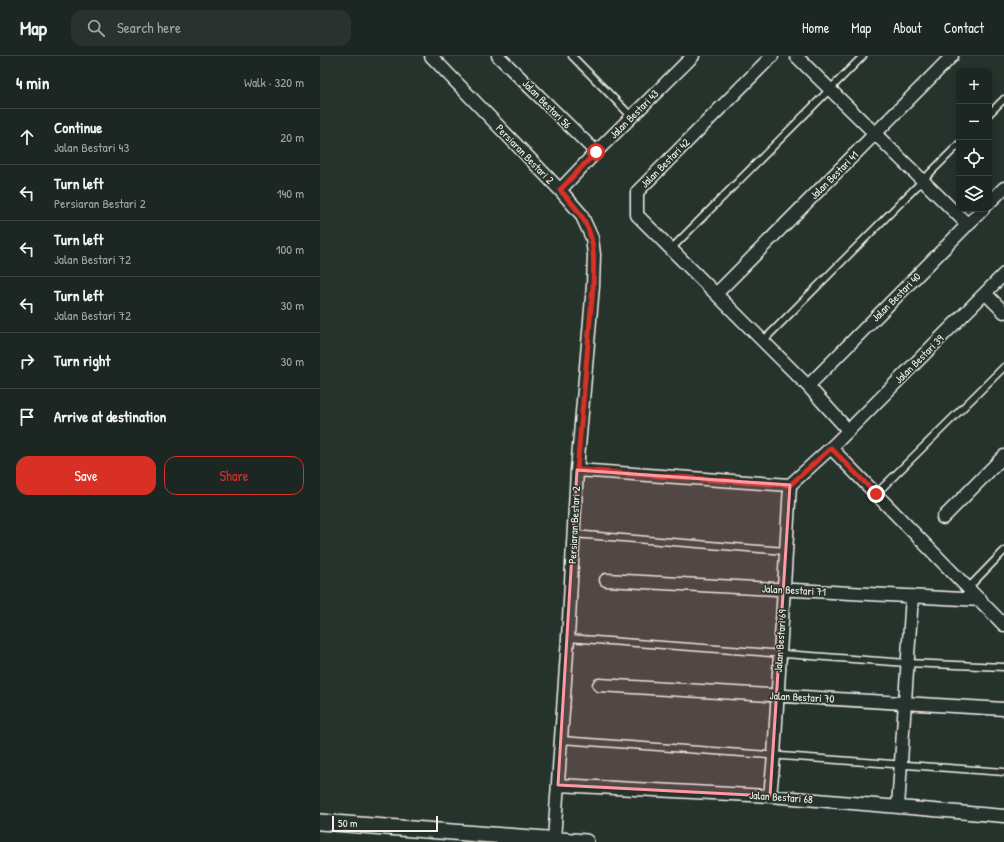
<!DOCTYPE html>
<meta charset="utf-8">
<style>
body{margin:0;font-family:"Patrick Hand",sans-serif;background:#29322f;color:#f1f3f6}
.controls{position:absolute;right:12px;top:12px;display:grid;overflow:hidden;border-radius:8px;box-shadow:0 2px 6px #0003}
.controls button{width:36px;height:36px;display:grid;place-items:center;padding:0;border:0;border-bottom:1px solid #3a4340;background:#1c2622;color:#f1f3f6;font:20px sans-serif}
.scale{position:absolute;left:12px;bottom:10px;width:106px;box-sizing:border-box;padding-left:4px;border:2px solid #f4f1e8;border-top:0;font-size:11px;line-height:14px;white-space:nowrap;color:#f4f1e8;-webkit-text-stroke:3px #26332d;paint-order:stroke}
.stop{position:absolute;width:12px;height:12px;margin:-9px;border:3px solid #d93025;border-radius:50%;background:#fff}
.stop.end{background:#d93025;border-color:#fff;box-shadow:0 1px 4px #0008}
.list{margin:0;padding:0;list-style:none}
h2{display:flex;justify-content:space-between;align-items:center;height:52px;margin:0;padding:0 16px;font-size:17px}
h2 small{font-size:13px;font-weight:400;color:#a0a5a5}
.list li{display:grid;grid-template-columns:26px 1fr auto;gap:12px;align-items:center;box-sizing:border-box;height:56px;padding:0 16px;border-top:1px solid #3a4340}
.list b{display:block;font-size:15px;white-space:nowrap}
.list p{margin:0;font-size:13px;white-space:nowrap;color:#a0a5a5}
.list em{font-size:13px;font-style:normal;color:#a0a5a5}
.actions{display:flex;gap:8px;padding:12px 16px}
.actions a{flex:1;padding:9px 0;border:1px solid #d93025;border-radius:12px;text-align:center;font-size:14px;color:#d93025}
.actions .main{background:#d93025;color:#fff}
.icon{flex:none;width:22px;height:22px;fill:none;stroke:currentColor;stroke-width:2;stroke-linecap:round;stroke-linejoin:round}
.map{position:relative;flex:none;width:684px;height:786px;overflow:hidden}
header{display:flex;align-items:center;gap:24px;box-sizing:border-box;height:56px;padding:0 20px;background:#1c2622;border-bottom:1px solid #3a4340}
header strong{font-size:19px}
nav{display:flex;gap:22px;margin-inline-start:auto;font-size:14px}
.search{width:280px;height:36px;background:#29322f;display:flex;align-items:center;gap:10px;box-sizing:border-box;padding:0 14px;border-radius:12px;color:#a0a5a5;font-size:15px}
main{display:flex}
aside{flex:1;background:#1c2622}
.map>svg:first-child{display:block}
</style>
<header>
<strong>Map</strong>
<div class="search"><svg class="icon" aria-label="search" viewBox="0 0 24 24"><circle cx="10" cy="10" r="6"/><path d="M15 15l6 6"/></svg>Search here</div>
<nav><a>Home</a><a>Map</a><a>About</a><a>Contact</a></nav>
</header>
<main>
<aside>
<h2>4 min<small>Walk · 320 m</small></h2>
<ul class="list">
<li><svg class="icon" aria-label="ahead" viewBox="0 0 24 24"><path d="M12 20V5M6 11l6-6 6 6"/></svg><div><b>Continue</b><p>Jalan Bestari 43</p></div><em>20 m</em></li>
<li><svg class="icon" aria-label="left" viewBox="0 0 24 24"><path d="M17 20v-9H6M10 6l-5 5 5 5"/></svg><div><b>Turn left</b><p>Persiaran Bestari 2</p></div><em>140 m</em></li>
<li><svg class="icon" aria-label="left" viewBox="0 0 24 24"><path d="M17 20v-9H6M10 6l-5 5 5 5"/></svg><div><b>Turn left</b><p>Jalan Bestari 72</p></div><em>100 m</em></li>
<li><svg class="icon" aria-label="left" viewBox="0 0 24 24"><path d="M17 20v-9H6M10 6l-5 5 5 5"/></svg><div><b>Turn left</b><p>Jalan Bestari 72</p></div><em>30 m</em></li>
<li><svg class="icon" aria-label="right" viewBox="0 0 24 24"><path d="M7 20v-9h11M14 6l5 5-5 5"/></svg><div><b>Turn right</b></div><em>30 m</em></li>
<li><svg class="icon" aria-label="arrive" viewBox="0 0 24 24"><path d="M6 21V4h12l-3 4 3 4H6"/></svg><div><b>Arrive at destination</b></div></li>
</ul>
<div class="actions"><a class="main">Save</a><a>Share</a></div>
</aside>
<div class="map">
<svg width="684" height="786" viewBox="0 0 684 786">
<rect width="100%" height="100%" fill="#26332d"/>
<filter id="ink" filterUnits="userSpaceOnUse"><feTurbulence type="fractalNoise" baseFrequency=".025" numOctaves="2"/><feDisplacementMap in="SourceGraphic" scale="8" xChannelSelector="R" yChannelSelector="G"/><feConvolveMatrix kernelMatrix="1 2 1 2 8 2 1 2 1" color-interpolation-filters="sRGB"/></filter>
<g filter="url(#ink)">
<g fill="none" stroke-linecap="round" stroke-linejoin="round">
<defs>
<path id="service" d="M252 0 312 61
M669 58 684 43
M351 193 543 0
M443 285 639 88
M556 438 684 311
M253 478 466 495
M649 531 684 495
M248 582 587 607 684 611
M241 684 684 716"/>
<path id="minor" d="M111 0 240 134 261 158 272 182 274 199 273 230 257 414 248 582 234 784
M178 0 276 96
M452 0 317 136V159L488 330 528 374
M476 0 648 169
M240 134 276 96 373 0
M669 147 684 132
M665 237 684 256
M396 238 632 0
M488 330 663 153
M511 392 684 569
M257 414 470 429 515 388 684 218
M623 462 684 400
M286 524 661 544
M279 629 684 653
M238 729 450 740 684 760
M450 740 454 700 470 429
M578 751 592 540"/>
<path id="tertiary" d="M0 766 266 786"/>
</defs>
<use href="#service" stroke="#f4f1e8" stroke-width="9"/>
<use href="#minor" stroke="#f4f1e8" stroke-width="15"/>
<use href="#tertiary" stroke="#f4f1e8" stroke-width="18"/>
<use href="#service" stroke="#26332d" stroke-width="6"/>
<use href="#minor" stroke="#26332d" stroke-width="12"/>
<use href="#tertiary" stroke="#26332d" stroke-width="15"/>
</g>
</g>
<g fill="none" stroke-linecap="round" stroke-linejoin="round" filter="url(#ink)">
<path stroke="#d93025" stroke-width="5" d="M276 96 240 134C247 142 255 150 260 158 276 180 274 204 273 230L257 414 470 429 511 392 556 438"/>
</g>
<path fill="#ff9aa2" fill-opacity="0.2" stroke="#ff9aa2" stroke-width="3" stroke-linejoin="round" d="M257 414 470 429 450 740 238 729Z"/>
<g text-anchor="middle" stroke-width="3" stroke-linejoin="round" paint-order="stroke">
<g font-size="11" fill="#f4f1e8" stroke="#26332d">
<text transform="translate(227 48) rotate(45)" y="4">Jalan Bestari 56</text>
<text transform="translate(314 58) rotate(-45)" y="4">Jalan Bestari 43</text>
<text transform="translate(205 98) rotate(46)" y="4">Persiaran Bestari 2</text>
<text transform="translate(345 107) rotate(-45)" y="4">Jalan Bestari 42</text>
<text transform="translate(514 119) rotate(-45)" y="4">Jalan Bestari 41</text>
<text transform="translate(576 241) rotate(-45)" y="4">Jalan Bestari 40</text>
<text transform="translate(599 303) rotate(-45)" y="4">Jalan Bestari 39</text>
<text transform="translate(254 469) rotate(-87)" y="4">Persiaran Bestari 2</text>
<text transform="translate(474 534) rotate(3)" y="4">Jalan Bestari 71</text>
<text transform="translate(460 585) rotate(-86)" y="4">Jalan Bestari 69</text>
<text transform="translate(482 641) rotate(3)" y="4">Jalan Bestari 70</text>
<text transform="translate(461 741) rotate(4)" y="4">Jalan Bestari 68</text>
</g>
</g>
</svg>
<div class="controls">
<button>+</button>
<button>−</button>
<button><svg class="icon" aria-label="locate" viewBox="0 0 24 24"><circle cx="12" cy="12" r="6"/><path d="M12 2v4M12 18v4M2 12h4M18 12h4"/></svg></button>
<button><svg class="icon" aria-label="layers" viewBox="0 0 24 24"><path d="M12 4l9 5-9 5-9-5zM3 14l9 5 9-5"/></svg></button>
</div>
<div class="scale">50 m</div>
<div class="stop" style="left:276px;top:96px"></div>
<div class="stop end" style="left:556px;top:438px"></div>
</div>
</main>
